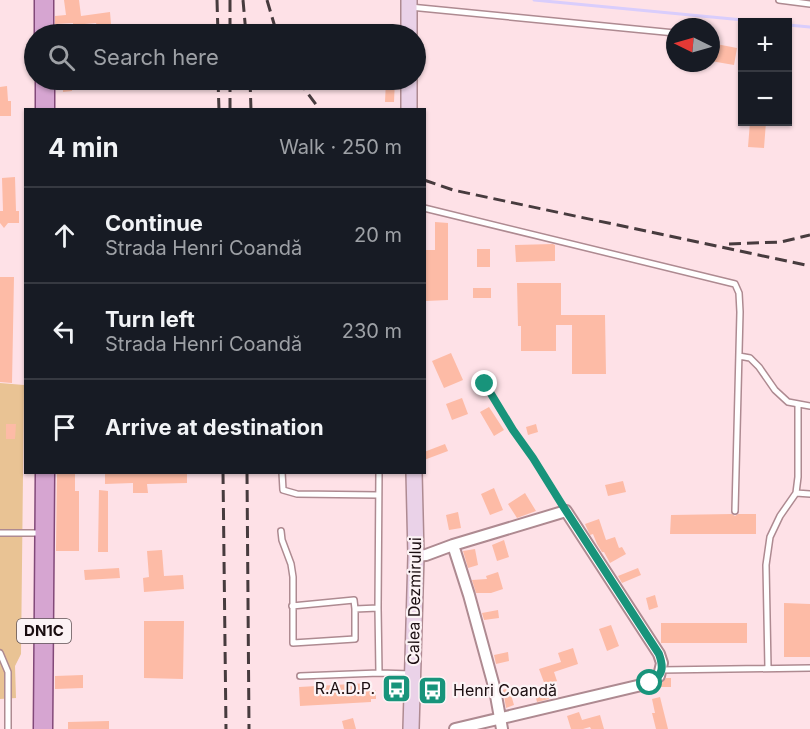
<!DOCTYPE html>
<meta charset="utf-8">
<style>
body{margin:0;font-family:Inter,sans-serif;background:#20242c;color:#f1f3f6}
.controls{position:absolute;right:18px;top:18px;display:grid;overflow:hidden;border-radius:0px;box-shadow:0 2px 4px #0004}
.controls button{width:54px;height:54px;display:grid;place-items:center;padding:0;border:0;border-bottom:2px solid #363941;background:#171b24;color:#f1f3f6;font:30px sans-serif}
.compass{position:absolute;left:666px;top:18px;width:54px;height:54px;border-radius:50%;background:#171b24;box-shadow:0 2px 4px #0004;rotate:275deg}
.stop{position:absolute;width:18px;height:18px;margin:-14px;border:4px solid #18947b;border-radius:50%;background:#fff}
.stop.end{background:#18947b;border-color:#fff;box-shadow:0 2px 6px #0008}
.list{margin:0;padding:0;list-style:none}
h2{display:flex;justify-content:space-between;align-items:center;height:78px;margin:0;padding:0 24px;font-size:26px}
h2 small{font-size:20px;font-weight:400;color:#9ea1a6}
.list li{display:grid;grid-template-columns:39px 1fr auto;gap:18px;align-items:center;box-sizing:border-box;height:96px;padding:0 24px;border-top:2px solid #363941}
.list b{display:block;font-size:22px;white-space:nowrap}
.list p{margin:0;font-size:20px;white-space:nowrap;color:#9ea1a6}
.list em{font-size:20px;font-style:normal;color:#9ea1a6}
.icon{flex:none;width:33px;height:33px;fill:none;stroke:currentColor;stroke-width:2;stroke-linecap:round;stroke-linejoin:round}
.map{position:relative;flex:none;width:810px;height:729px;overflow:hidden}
.search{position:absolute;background:#171b24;box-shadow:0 2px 4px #0004;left:24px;top:24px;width:402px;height:66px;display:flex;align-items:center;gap:15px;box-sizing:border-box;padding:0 21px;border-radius:33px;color:#9ea1a6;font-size:22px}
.panel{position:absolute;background:#171b24;box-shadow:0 2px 4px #0004;left:24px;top:108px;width:402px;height:366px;border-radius:0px}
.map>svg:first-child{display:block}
</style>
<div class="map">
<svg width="810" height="729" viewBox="0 0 810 729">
<rect width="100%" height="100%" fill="#fcf3f5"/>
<path fill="#fee1e7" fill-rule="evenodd" d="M0 0H810V729H0ZM742 22H788V122H742ZM675 27H711V63H675ZM34 34H416V80H34ZM26 110H424V472H26Z"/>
<path fill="#e9c394" d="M0 383 24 385 21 654 15 666 16 698 0 699Z"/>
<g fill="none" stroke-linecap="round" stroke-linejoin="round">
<path stroke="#d9cdfc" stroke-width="3" d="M534 0 764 22
M788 25 810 27"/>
</g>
<path fill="#fdbba6" d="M64 0H79L81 16 110 12 111 24 97 26 96 23 73 25V23L55 24V16L66 15Z
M711 43 737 48 734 65 711 61Z
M63 80H72V91L63 92Z
M386 80H395L394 102H385Z
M7 86 8 101H11V116H0V87Z
M750 122H766L764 148 748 147Z
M15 177 16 211H19V223H8L4 228 0 223V211H3L2 178Z
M435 222 448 223V300L426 301 425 250H435Z
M553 244 555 245V261L516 262 515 245Z
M477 249H490V267H477Z
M0 277H14L12 383 0 382Z
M517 283H561V315H605L606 374H572V325H556V351H521V326H518Z
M473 288H491V298H473Z
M451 353 463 380 444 388 432 361Z
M462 398 468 414 452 420 446 404Z
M489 407 504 430 494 436 480 412Z
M6 424H16L15 439H6Z
M536 424 538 432 528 435 526 427Z
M445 444 448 451 424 460V452Z
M57 472H75V491H79V551H56Z
M105 472H187V483L147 484 148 493H133V483L105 484Z
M623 481 626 492 608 496 605 485Z
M494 488 503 510 490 515 481 494Z
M99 490 108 491V552H98Z
M525 493 536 511 517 518 508 504Z
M458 512 461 528 449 530 446 515Z
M732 514 735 516 738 514H756V534H670L671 515Z
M599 519 606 540 615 537 619 548 622 547 626 554 610 563 604 552H602L597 544 593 534 590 535 585 524Z
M504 540 509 557 497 561 492 545Z
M475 549 478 565 468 568 463 551Z
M162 550 164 576 183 575 184 589 144 592 143 578 149 577 147 551Z
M119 568 120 578 85 580 84 570Z
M638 568 641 575 622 583 618 576Z
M498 572 503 589 491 593H476L472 580 487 579 486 576Z
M655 595 658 607 649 610 646 598Z
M784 603 810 604V657H784Z
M498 610 499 618 484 620 482 613Z
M144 621H184L183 679 144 678Z
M661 623H747V643H661Z
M611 625 619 646 607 651 599 629Z
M573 648 578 664 554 672 557 681 545 685 539 669 561 662 558 653Z
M508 652 509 661 496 664 494 655Z
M83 675V688L55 689V676Z
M666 678H671V687H661V684Z
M369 683 370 691 376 690V699H371V702L300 706 299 687Z
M546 687 549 699 537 702 534 690Z
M509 688 514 705 506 708 503 690Z
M660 697 668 729H656L652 713H655L652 699Z
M579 712 582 720 600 715 604 729H591L590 727 583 729H571L567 716Z
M353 718 356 729H344L342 721Z
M109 721V729H68V722Z"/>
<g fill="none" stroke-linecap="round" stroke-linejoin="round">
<defs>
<path id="service" d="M779 0 810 4
M410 7 675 33
M424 208 735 284 739 293 740 312 735 511
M739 356 750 358 759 367 775 390 788 402 810 406
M282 472 283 490 297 494 378 495
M796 493 810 494
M281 531 282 540 291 564 293 577V643L355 639V609L378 608 379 673
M0 533H40
M292 606 354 600 355 609
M378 608 379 472
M0 653 8 672V729
M768 668 766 565 770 537 780 516 796 493 798 477V404
M661 670 810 668
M300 676 379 673 412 674"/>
<path id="minor" d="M453 545 469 595 495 690 502 729
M416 556 426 555 453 545 566 511 659 654 662 663 659 676 650 683 455 729"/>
<path id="secondary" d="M409 0V34
M409 110V80
M411 729 416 556 414 472"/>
<path id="primary" d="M44 0V34
M45 80V110
M43 729 45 472"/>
</defs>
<use href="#service" stroke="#ae8a91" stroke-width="8"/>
<use href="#minor" stroke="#ae8a91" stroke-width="14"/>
<use href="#secondary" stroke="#ae8a91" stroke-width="18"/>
<use href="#primary" stroke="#824979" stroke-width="21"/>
<path stroke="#b3a9ab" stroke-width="1.5" stroke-dasharray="4.5 4.5" stroke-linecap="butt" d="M485 384 513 430 533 458 561 503"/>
<use href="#service" stroke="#fff" stroke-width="5"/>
<use href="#minor" stroke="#fff" stroke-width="10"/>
<use href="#secondary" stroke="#ead2e8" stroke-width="15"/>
<use href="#primary" stroke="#d6a5d1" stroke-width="18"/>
<path stroke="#473b3e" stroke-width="3" stroke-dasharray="12 6" stroke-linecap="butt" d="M217 0 218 34
M230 0V34
M243 0 246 34
M267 0 277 34
M218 80 219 110
M230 80V110
M250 80 251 110
M298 80 320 110
M424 180 453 190 810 266
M729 244 781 242 810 235
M223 472 226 729
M247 472 249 729"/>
</g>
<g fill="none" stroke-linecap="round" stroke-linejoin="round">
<path stroke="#18947b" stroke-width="8" d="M485 384 513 430 533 458 561 503 659 654C664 668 663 675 650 683"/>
</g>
<defs>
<symbol id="bus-square" viewBox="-11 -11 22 22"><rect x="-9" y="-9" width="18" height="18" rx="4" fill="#18947b" stroke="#fcf3f5"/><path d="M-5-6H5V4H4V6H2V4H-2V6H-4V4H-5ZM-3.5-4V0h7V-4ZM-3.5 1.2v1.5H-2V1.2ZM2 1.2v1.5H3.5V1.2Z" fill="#fff"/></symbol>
</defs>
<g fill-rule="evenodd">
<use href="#bus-square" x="380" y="672" width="33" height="33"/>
<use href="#bus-square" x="416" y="674" width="33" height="33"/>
</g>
<g text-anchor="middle" stroke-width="4.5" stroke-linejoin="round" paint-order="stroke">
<rect fill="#fcf3f5" stroke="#5e5255" stroke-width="1.5" x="17" y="619" width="54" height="24" rx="4.5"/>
<g font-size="15" font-weight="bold" fill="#1a0d10">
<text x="44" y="636">DN1C</text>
</g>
<g font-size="16" fill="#1a0d10" stroke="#fcf3f5">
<text transform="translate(414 601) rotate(-89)" y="6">Calea Dezmirului</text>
</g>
<g font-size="16" fill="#1a0d10" stroke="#fcf3f5" text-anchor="end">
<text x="375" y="694">R.A.D.P.</text>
<text x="453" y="696" text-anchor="start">Henri Coandă</text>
</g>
</g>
</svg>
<div class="controls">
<button>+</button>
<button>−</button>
</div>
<svg class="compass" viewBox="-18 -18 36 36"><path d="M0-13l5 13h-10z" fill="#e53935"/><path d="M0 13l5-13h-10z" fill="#9ea1a6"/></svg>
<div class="stop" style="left:650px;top:683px"></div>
<div class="stop end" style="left:485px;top:384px"></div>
<div class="search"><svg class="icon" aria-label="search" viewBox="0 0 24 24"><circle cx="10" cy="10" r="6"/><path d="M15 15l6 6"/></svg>Search here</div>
<section class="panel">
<h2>4 min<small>Walk · 250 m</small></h2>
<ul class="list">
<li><svg class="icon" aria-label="ahead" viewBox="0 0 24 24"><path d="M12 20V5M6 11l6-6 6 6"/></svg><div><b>Continue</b><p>Strada Henri Coandă</p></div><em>20 m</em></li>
<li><svg class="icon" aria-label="left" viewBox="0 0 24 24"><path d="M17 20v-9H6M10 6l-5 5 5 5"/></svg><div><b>Turn left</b><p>Strada Henri Coandă</p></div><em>230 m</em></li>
<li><svg class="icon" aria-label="arrive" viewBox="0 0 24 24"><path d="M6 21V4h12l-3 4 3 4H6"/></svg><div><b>Arrive at destination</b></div></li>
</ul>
</section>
</div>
